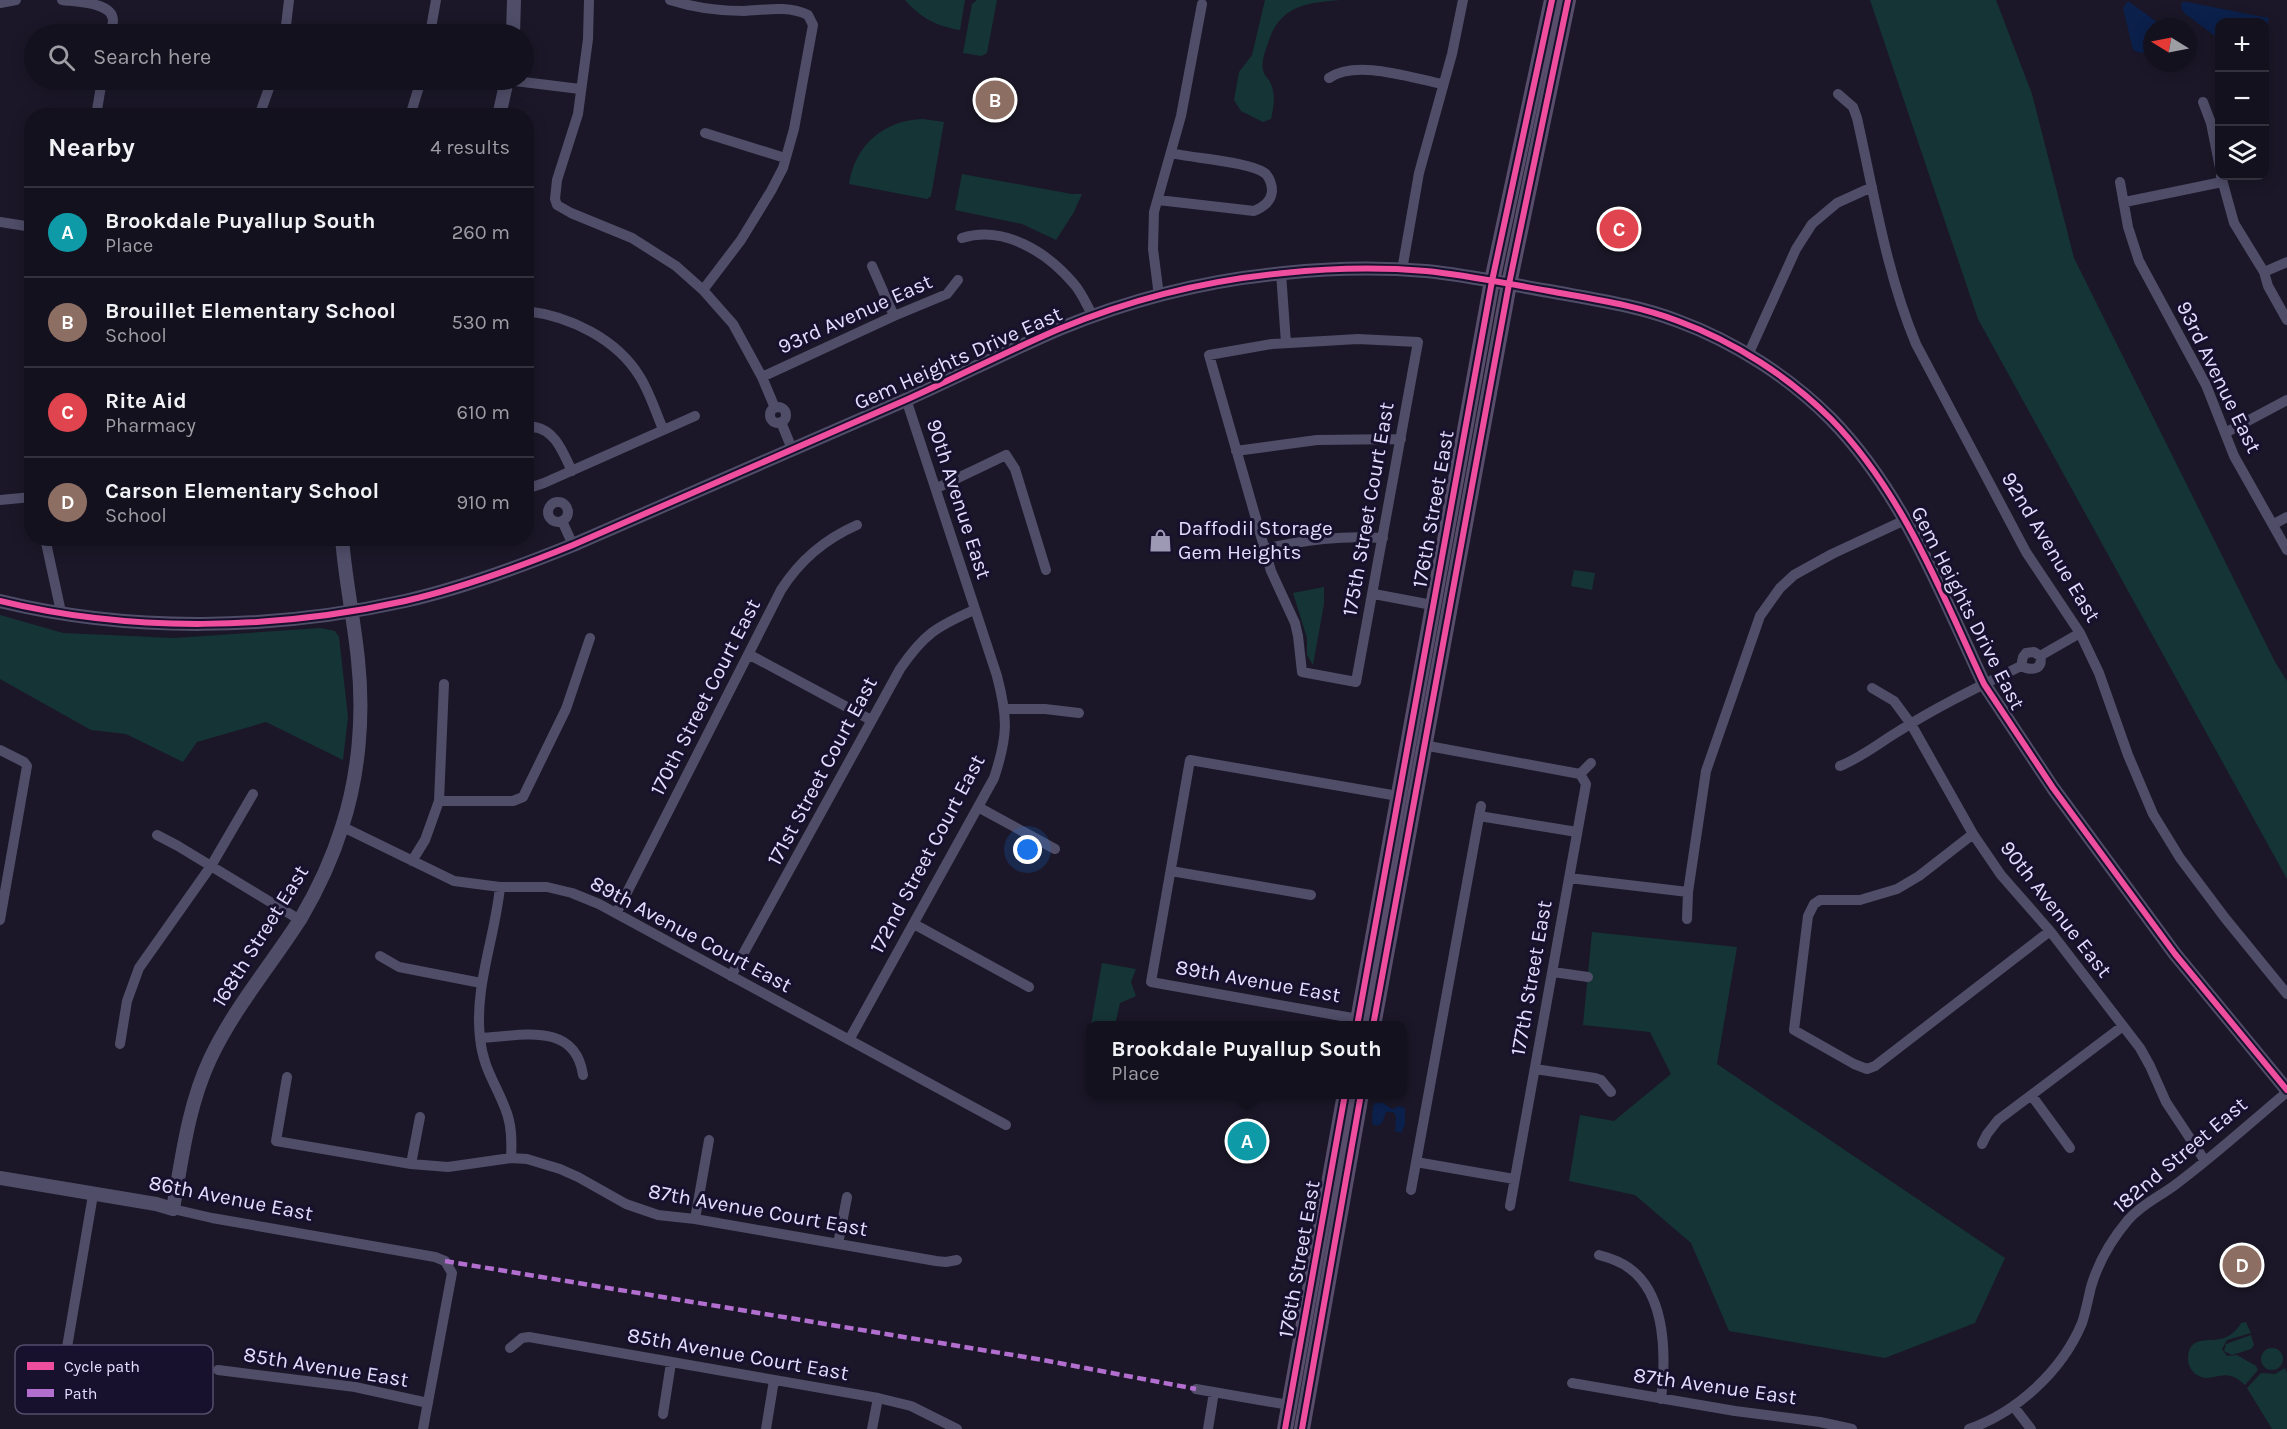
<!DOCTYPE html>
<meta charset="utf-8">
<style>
body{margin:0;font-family:Karla,sans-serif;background:#211f2b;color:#f1f3f6}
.controls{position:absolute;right:18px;top:18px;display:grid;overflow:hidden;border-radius:12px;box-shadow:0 3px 15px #0003}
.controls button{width:54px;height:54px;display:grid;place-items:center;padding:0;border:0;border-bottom:2px solid #33313c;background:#14111e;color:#f1f3f6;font:30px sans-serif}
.compass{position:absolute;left:2143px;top:18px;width:54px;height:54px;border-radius:50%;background:#14111e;box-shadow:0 3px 15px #0003;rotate:280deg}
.you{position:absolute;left:1028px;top:850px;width:21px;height:21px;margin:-15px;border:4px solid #fff;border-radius:50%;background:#1a73e8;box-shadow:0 0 0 9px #1a73e833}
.badge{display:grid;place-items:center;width:39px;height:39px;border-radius:50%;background:#0b8043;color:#fff;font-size:20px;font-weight:700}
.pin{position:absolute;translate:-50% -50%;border:3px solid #fff;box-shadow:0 2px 6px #0006}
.popup{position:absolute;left:1086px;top:1021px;width:321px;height:78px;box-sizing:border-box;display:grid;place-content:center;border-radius:12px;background:#14111e;filter:drop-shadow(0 2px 4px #0005);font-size:20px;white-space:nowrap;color:#9d9da4}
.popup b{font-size:22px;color:#f1f3f6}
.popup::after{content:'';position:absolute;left:50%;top:100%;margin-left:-12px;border:12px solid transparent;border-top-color:#14111e}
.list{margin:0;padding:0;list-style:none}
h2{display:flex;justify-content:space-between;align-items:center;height:78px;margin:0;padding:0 24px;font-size:26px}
h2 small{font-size:20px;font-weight:400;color:#9d9da4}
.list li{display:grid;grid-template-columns:39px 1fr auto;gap:18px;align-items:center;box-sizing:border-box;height:90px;padding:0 24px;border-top:2px solid #33313c}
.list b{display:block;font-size:22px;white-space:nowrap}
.list p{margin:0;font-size:20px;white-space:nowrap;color:#9d9da4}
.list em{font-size:20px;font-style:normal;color:#9d9da4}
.icon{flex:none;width:33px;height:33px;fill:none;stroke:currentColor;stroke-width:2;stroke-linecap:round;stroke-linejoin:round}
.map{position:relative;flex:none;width:2287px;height:1429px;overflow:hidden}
.search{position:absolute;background:#14111e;box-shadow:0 3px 15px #0003;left:24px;top:24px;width:510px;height:66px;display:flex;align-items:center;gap:15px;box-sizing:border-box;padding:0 21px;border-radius:33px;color:#9d9da4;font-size:22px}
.panel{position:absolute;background:#14111e;box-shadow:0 3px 15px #0003;left:24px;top:108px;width:510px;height:438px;border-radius:24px}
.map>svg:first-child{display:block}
</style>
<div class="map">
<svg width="2287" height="1429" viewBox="0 0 2287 1429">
<rect width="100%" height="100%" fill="#1b1728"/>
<path fill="#153436" d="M905 0H965L960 30C936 26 921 18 905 0Z
M977 0H997L987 53 981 56 963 53 972 4Z
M1265 0H1341C1306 3 1280 5 1268 43 1265 52 1261 61 1263 70 1264 75 1268 78 1270 82 1276 94 1274 106 1271 119L1263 122 1241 111 1234 100 1239 72 1252 55Z
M1870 0H1996L2032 94 2074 258 2275 662 2287 681V879L1978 319Z
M923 119 944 122 931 196 927 199 849 184C855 145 884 120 923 119Z
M962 174 1072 194H1082L1074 212 1056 240 1022 224 955 210Z
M1574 570 1595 573 1592 590 1571 586Z
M1324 587V604L1313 665 1307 655V638L1293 593Z
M0 615 63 633 174 638 320 628 335 631 339 637 348 717 343 760 266 722 197 742 183 762 126 734 91 730 0 679Z
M1592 932 1737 947 1717 1064 2005 1258 1975 1323 1885 1358 1729 1331 1691 1243 1635 1195 1569 1181 1580 1115 1614 1121 1671 1074 1650 1032 1583 1025Z
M1102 963 1136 969 1131 982 1136 996 1120 1003 1115 1025H1091Z
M2246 1322 2251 1333 2227 1340 2222 1349 2227 1356 2237 1355 2256 1366 2258 1370 2245 1385C2224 1364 2213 1385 2197 1375 2191 1371 2188 1365 2188 1359 2188 1334 2210 1343 2224 1338 2232 1335 2237 1330 2241 1323Z
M2251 1335 2254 1345 2251 1349 2232 1355 2224 1351 2226 1344Z
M2261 1359a11 11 0 1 1 22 0a11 11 0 1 1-22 0Z
M2285 1368 2287 1373V1429H2272L2247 1388 2261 1373 2275 1374Z"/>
<path fill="#0b204b" d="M2128 1 2164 27H2152V51L2140 53 2133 50 2123 8Z
M2182 2H2187L2269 18 2265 33 2264 22H2220L2219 39 2184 13 2181 8Z
M1375 1103H1383L1392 1109 1399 1106 1405 1108V1125L1401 1133 1395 1131 1396 1116 1393 1112H1386L1382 1123 1377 1126 1372 1124 1373 1107Z"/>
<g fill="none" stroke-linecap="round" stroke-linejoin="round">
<path stroke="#4f4d68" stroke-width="10" d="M62 0C76 2 112 2 113 20 113 25 111 30 110 34
M589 0 588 39 578 114 557 180 555 199 557 205 571 213 632 238 676 266 703 290 733 324 762 377 775 408
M670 0C695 8 718 11 744 11 765 10 788 5 808 15L813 25 794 129 783 168 771 191 741 240 703 290
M0 3 16 0
M285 34 289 0
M430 34 436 0
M1329 78C1357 59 1411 78 1443 84
M507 80 580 89
M1838 94 1853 107 1857 118C1874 193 1886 272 1916 344L2026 552 2080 633 2099 673 2128 755 2153 814 2180 858 2225 918 2287 994
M2203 102 2211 123 2220 168
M96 116 102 80
M259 116 272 80
M410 116 421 80
M705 133 785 158
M2221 176 2234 223 2264 272 2268 286 2287 320
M2120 182 2128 227 2139 261 2206 385 2234 456 2287 550
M1158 200 1254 211C1263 207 1271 202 1272 191 1272 185 1270 179 1266 174 1253 162 1191 158 1171 153
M2125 202 2222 182
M0 222 32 227
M962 238C1004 225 1047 252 1074 284 1082 293 1087 306 1093 316
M872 266 894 316
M1402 270 1419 173 1452 54 1463 0
M2264 272 2287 262
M1281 273 1286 343
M1159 296 1153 249 1154 212 1181 116 1202 4
M526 311C570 316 617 339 640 377 650 393 656 413 663 429
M1358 339 1418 342 1356 682 1302 672 1298 636 1295 623 1271 571 1209 355 1272 344Z
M1748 355 1796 249 1812 224 1837 203 1872 187
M762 377 894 316 947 294 958 280
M770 415a8 8 0 1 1 16 0a8 8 0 1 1-16 0Z
M781 422 792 449
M526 431 535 427C556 431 563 453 572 471
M2225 433 2287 400
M1236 451 1317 440 1401 439
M937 488 1006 455 1015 469 1046 570
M526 489 544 483 695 416
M0 500 32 497
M548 512a10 10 0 1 1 20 0a10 10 0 1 1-20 0Z
M562 521 573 545
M2274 524 2287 517
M45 538 61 612
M1264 549C1305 540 1342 535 1383 538
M1374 594 1432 605
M750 655 871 720
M2040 656 2080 633
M1872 688 1894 701 1911 724 1973 834 2001 875 2050 931 2140 1048 2150 1066 2166 1102 2205 1161
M1005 709H1045L1079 713
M1423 745 1580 774
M0 750 24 762 27 766 0 920
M1840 766C1862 757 1879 743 1899 731 1938 706 1980 686 2021 666 2031 671 2044 670 2040 656L2034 652 2026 653 2023 657 2021 666
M1580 774 1591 763
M439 801H513L523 797 566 709 590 638
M978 807 1055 849
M1479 816 1577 832
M343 827 454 881 500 887H547L572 893 599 904 1006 1125
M1973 834 1919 876 1897 889 1860 900H1820L1814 904 1808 916 1794 1030 1854 1064 1867 1069 1875 1066 2050 931
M157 835 178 846 300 920
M412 861 425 840 439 801 444 684
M1171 871 1311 895
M1569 878 1688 892
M500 887C495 938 474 987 480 1038 483 1068 495 1082 505 1108 512 1124 512 1141 511 1158
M617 912 781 590C800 560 825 539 857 525
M1687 919 1688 892 1706 771 1760 616 1780 588 1794 575 1832 554 1905 520
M914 924 1029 987
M380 956 399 967 481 983
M1553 972 1588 977
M731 976 900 669C924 634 936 627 974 610
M1358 1019 1151 982 1190 760 1398 796
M480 1038C521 1036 575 1021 583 1075
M849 1040 994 778C1008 736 1008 718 997 676L906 399
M120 1044 127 1001 139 968 211 866 253 794
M1535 1069 1595 1078 1601 1080 1611 1092
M287 1077 276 1141 411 1164 448 1167 511 1158 527 1159 560 1169 578 1177 626 1204 658 1215 695 1219 936 1261 946 1262 957 1260
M2032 1096 2070 1148
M1982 1144 1987 1134 1998 1120 2123 1026
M1416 1162 1514 1179
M411 1164 420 1117
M1411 1190 1481 806
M1510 1206 1586 784 1580 774
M173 1209 212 1218 435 1257 445 1261 452 1273 423 1429
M695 1219 709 1140
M838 1244 847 1197
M1599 1255C1610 1258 1620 1261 1629 1268 1667 1295 1666 1358 1661 1399
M510 1348 522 1338 529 1337 878 1398 911 1406 957 1429
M218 1370 355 1387 428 1403
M1572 1383 1735 1411 1820 1422 1852 1429
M1196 1389 1289 1405
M57 1406 93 1195
M2014 1407 2031 1429
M663 1414 671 1363
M766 1429 774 1380
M872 1429 878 1398
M1208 1429 1214 1392
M1969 1429C2017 1412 2062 1371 2082 1323 2086 1311 2088 1299 2091 1287 2098 1263 2112 1239 2128 1220 2142 1204 2159 1197 2175 1185 2214 1156 2250 1123 2287 1092"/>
<path stroke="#4f4d68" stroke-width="14" d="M513 34 514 0
M499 116 507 80
M0 601C131 633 274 630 405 601 462 588 519 567 573 545 684 496 797 448 908 399 959 376 1008 351 1059 329 1129 300 1208 280 1284 273 1331 268 1379 267 1426 271 1467 275 1508 284 1549 291 1592 299 1636 305 1678 321 1735 342 1789 377 1831 419 1903 493 1941 592 1984 684L2053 788 2175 954 2287 1090
M0 1178 156 1204 173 1209C182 1158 188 1106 210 1059 234 1008 271 965 301 918 318 889 332 859 342 827 359 775 364 715 358 660 354 619 345 579 342 538"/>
<path stroke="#584e6c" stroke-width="16" d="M1357 1026 1492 281 1552 0
M1373 1026 1509 284 1568 0
M1285 1429 1345 1094
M1302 1429 1361 1094"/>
<path stroke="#b36fd0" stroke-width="4.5" stroke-dasharray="9 4.5" stroke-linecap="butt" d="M445 1261 1043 1360 1196 1389"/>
<defs>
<path id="cycleway" d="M0 601C131 633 274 630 405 601 462 588 519 567 573 545 684 496 797 448 908 399 959 376 1008 351 1059 329 1129 300 1208 280 1284 273 1331 268 1379 267 1426 271 1467 275 1508 284 1549 291 1592 299 1636 305 1678 321 1735 342 1789 377 1831 419 1903 493 1941 592 1984 684L2053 788 2175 954 2287 1090
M1357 1026 1492 281 1552 0
M1373 1026 1509 284 1568 0
M1285 1429 1345 1094
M1302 1429 1361 1094"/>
</defs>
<use href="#cycleway" stroke="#17112e" stroke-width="10"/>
<use href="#cycleway" stroke="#ef4d9e" stroke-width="6"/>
</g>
<defs>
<symbol id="shop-bare" viewBox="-9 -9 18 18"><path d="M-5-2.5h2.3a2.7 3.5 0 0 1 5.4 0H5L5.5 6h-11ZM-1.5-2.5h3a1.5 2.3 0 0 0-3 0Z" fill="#9d98b4" stroke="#17112e" stroke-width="2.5" paint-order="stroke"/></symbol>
</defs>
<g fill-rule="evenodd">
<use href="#shop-bare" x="1144" y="524" width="33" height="33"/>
</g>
<g text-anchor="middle" stroke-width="6" stroke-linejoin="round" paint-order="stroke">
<g font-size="21" fill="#e3deff" stroke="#17112e">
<text transform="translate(855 314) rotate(-24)" y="7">93rd Avenue East</text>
<text transform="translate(958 358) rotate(-24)" y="7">Gem Heights Drive East</text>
<text transform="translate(2219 377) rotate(64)" y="7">93rd Avenue East</text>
<text transform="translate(959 499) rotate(72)" y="7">90th Avenue East</text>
<text transform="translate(1368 509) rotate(-80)" y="7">175th Street Court East</text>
<text transform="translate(1433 509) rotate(-80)" y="7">176th Street East</text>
<text transform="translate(2051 547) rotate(59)" y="7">92nd Avenue East</text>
<text transform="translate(1968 608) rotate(63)" y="7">Gem Heights Drive East</text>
<text transform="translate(705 697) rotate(-63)" y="7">170th Street Court East</text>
<text transform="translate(822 771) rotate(-62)" y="7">171st Street Court East</text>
<text transform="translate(927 854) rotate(-62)" y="7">172nd Street Court East</text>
<text transform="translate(2056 909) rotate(52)" y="7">90th Avenue East</text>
<text transform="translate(691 934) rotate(28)" y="7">89th Avenue Court East</text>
<text transform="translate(260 936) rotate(-58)" y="7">168th Street East</text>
<text transform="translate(1531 978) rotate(-80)" y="7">177th Street East</text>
<text transform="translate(1258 981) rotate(10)" y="7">89th Avenue East</text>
<text transform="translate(2180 1155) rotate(-40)" y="7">182nd Street East</text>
<text transform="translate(231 1198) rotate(11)" y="7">86th Avenue East</text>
<text transform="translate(758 1210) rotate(10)" y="7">87th Avenue Court East</text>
<text transform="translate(1299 1259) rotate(-80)" y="7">176th Street East</text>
<text transform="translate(738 1354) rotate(10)" y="7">85th Avenue Court East</text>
<text transform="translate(326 1367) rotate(9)" y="7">85th Avenue East</text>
<text transform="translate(1715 1386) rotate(8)" y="7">87th Avenue East</text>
</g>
<g font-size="21" fill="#e3deff" stroke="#17112e" text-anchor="start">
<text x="1178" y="535">Daffodil Storage<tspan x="1178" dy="24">Gem Heights</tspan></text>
</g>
</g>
<rect x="15" y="1345" width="198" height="69" rx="9" fill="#17112e" stroke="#544e6d" stroke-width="1.5"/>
<rect x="27" y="1362" width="27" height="8" fill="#ef4d9e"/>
<rect x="27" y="1389" width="27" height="8" fill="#b36fd0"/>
<g font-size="16" fill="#e3deff">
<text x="64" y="1372">Cycle path</text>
<text x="64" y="1399">Path</text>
</g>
</svg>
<div class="controls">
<button>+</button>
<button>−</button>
<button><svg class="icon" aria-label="layers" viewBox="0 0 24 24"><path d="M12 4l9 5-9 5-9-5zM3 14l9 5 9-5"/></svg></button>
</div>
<svg class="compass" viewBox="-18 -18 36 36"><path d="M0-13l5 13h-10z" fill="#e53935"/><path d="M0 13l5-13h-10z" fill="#9d9da4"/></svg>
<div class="you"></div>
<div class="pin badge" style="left:1247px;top:1141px;background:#0f9aa8">A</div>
<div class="popup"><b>Brookdale Puyallup South</b>Place</div>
<div class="pin badge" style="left:995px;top:100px;background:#8d6e63">B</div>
<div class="pin badge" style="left:1619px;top:229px;background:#e0444e">C</div>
<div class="pin badge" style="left:2242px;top:1265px;background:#8d6e63">D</div>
<div class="search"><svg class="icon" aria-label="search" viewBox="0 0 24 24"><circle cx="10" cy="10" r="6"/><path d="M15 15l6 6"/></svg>Search here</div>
<section class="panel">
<h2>Nearby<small>4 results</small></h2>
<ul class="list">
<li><span class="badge" style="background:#0f9aa8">A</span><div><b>Brookdale Puyallup South</b><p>Place</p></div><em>260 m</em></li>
<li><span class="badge" style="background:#8d6e63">B</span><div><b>Brouillet Elementary School</b><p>School</p></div><em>530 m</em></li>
<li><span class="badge" style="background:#e0444e">C</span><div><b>Rite Aid</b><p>Pharmacy</p></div><em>610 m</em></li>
<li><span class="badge" style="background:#8d6e63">D</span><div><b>Carson Elementary School</b><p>School</p></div><em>910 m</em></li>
</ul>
</section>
</div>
